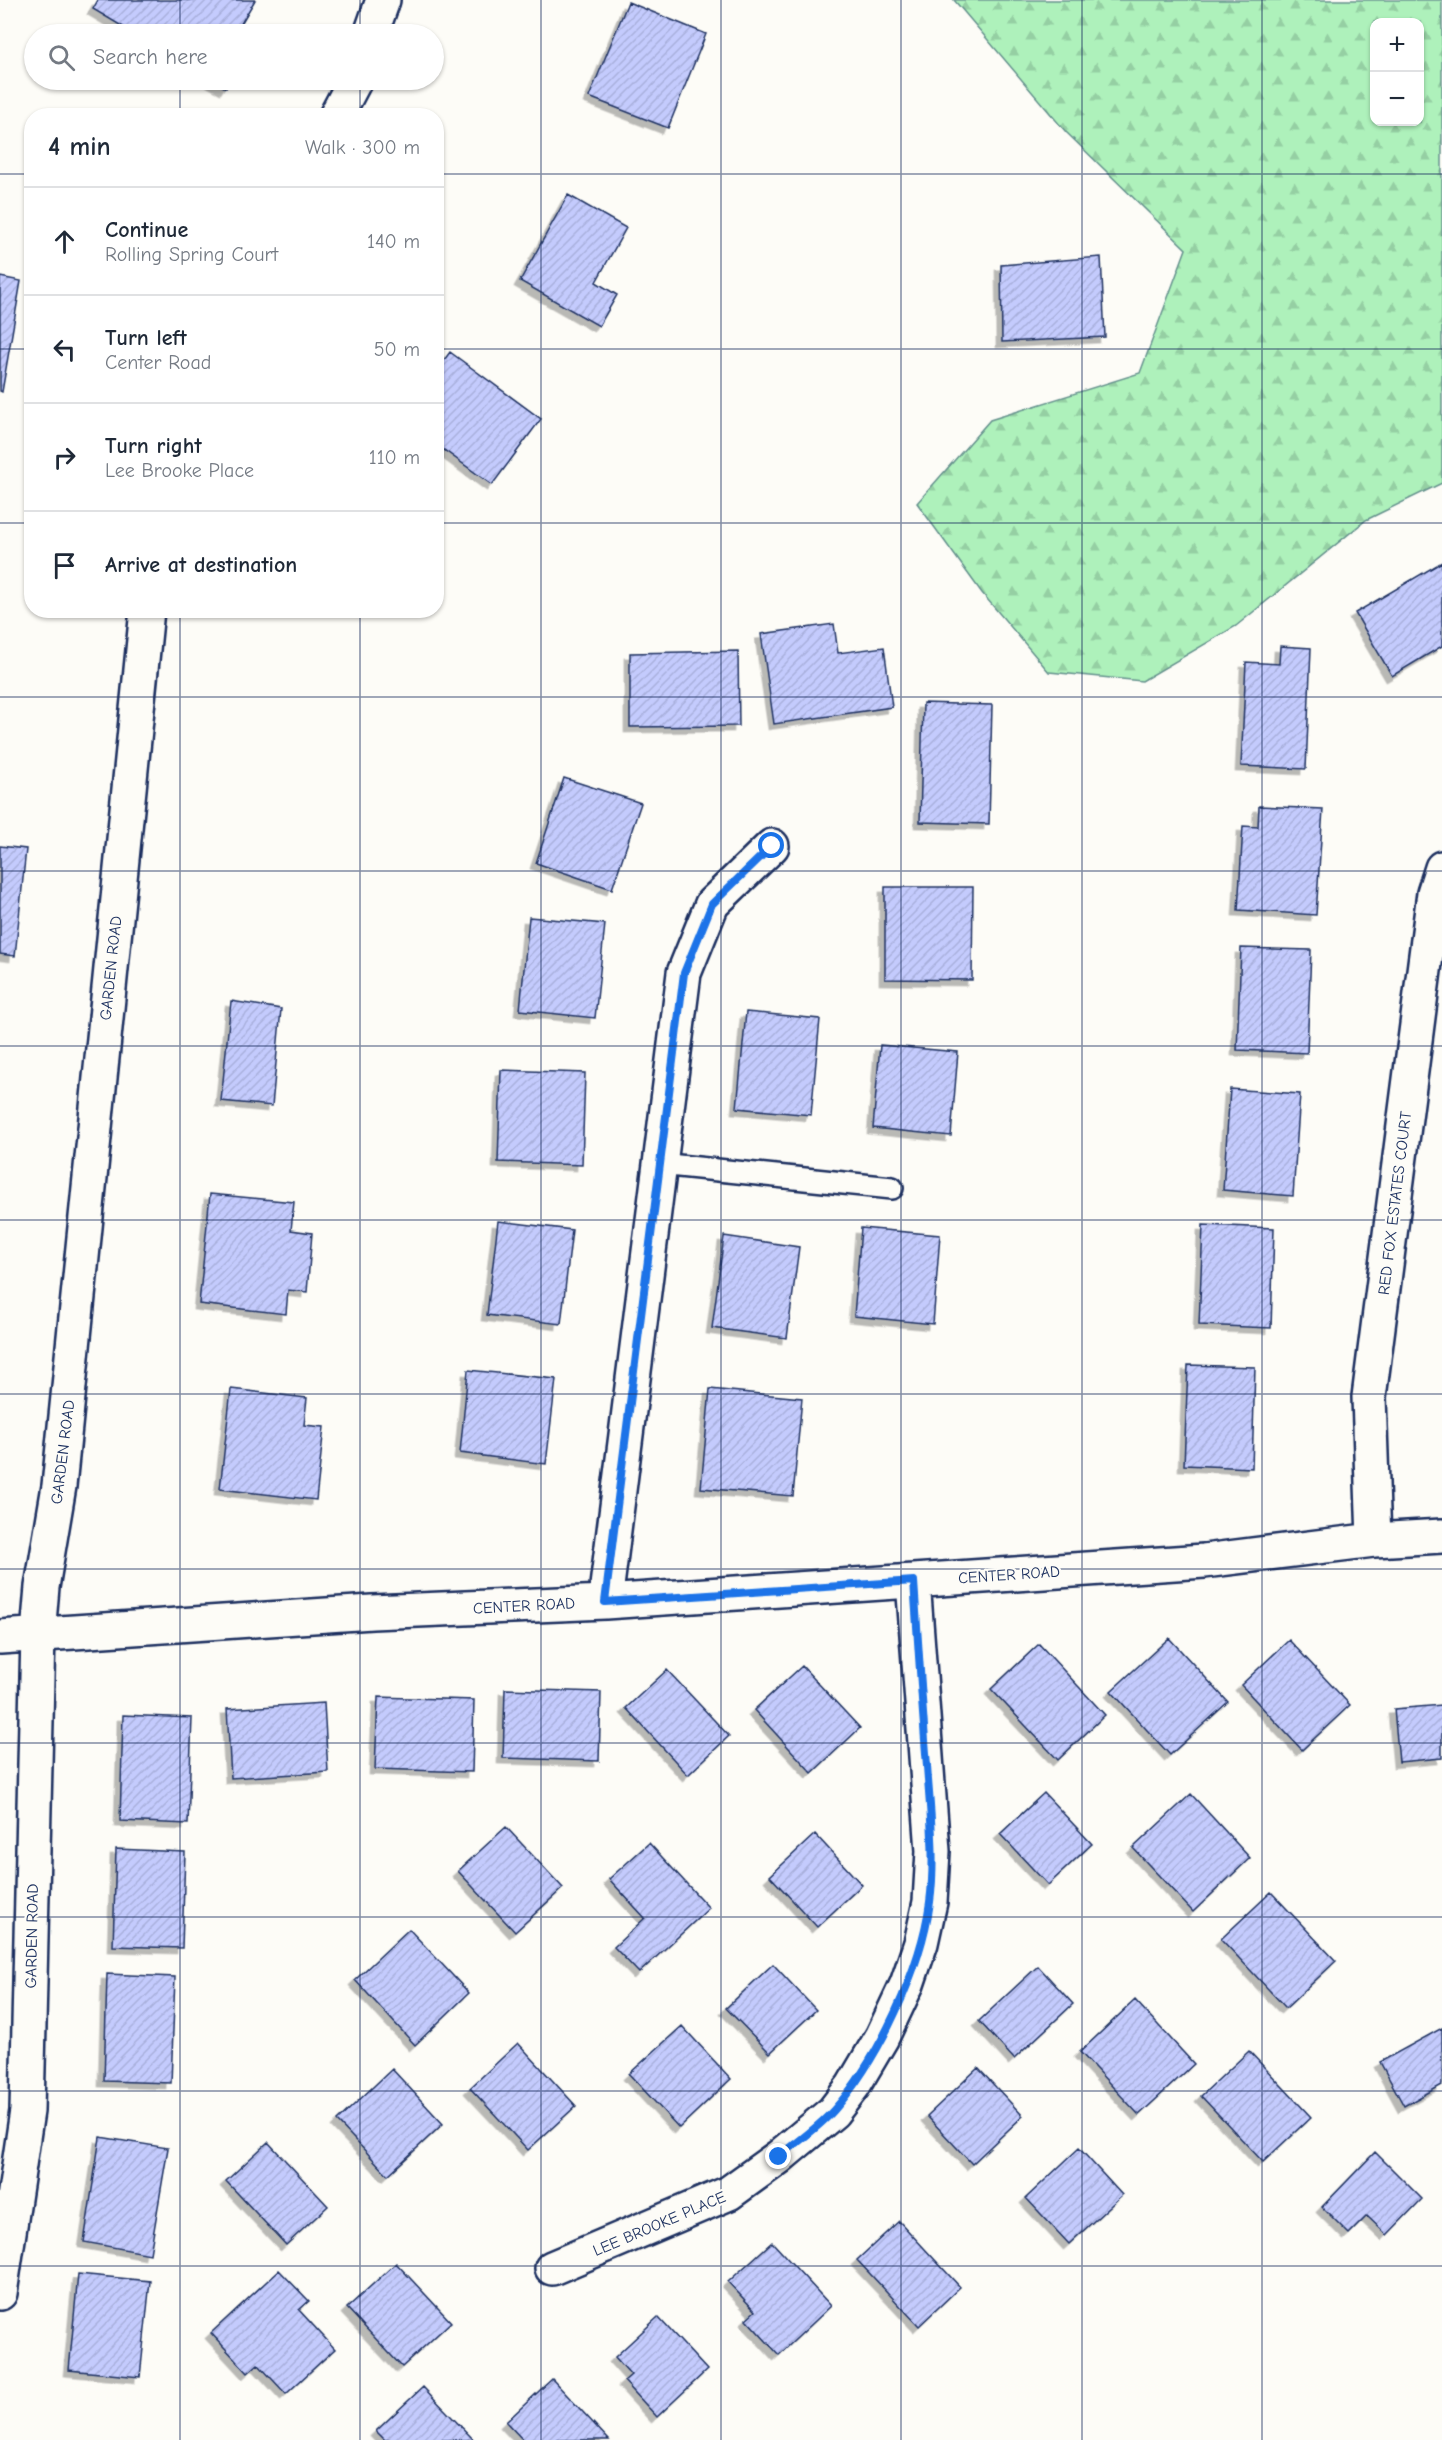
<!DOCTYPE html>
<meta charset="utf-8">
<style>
body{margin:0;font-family:"Comic Neue",sans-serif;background:#f2f2f3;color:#1f2937}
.controls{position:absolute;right:18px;top:18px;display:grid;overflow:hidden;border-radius:12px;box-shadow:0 2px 4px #0004}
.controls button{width:54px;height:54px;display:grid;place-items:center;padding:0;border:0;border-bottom:2px solid #e0e1e3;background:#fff;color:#1f2937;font:30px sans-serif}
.stop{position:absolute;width:18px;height:18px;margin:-14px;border:4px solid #1a73e8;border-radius:50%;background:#fff}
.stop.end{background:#1a73e8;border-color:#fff;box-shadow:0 2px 6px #0008}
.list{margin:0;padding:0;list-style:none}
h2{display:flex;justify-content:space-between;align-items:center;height:78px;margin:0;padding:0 24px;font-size:26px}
h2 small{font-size:20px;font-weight:400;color:#747a83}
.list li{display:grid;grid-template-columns:39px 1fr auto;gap:18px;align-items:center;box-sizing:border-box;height:108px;padding:0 24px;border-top:2px solid #e0e1e3}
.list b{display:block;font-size:22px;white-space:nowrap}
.list p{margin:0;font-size:20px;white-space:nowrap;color:#747a83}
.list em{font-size:20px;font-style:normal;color:#747a83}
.icon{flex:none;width:33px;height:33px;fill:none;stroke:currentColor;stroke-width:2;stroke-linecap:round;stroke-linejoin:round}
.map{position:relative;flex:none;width:1442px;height:2440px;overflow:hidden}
.search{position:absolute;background:#fff;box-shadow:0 2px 4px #0004;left:24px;top:24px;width:420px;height:66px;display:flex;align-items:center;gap:15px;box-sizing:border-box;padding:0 21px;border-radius:33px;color:#747a83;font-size:22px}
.panel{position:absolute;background:#fff;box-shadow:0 2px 4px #0004;left:24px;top:108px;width:420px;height:510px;border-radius:24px}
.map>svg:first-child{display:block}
</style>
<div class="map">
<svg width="1442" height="2440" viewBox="0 0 1442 2440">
<defs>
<pattern id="forest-firs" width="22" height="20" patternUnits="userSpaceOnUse" patternTransform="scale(1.5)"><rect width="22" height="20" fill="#aef1bb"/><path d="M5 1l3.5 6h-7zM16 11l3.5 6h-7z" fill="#95cfa3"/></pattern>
<pattern id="building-hatch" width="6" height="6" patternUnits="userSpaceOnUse" patternTransform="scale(1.5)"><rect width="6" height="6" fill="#c4cbfd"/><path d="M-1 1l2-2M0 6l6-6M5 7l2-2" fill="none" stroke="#a8afdb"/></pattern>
<filter id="shadow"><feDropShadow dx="-5.5" dy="5.5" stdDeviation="0" flood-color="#0004"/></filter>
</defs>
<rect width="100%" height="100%" fill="#fdfcf7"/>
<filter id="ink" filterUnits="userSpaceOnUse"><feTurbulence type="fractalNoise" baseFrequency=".0167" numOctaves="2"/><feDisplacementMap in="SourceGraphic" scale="12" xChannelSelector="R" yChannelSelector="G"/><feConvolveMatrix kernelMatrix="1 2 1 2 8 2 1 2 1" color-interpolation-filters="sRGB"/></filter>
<g filter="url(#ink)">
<path fill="url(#forest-firs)" stroke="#64908c" stroke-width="1.5" fill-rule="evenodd" d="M954 0H1442V483L1366 520 1236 626 1142 681 1049 672 982 593 917 503 990 420 1140 373 1186 249 1066 132ZM1374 22H1420V122H1374Z"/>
<path fill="url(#building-hatch)" stroke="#1b2f5e" stroke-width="1.5" filter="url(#shadow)" d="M98 0H255L235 34H135L93 9Z
M628 2 706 34 668 128 589 97Z
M211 80H231L226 88Z
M568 195 626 228 596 282 617 295 599 326 520 281Z
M1101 257 1105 337 1002 342 1001 265Z
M0 277 21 281 2 392 0 391Z
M450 352 541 419 492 485 436 444V371Z
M1442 562V646L1392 676 1355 613Z
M834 624 838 653 884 647 892 707 774 724 761 634Z
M1280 646 1311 648 1306 769 1241 766 1246 662 1279 664Z
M738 651 739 726 630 727V653Z
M923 703 992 705 989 824 920 822Z
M564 778 641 803 612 889 536 863Z
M1259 806 1323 809 1316 915 1238 910 1243 826 1258 827Z
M0 846 26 849 15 956 0 954Z
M885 887H973L972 980 885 979Z
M529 917 605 924 595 1018 520 1010Z
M1241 948 1311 950 1307 1053 1237 1050Z
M231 1001 281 1009 272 1106 221 1101Z
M746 1012 820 1019 811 1115 737 1108Z
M880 1045 958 1052 951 1136 873 1128Z
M501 1070 585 1073 582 1165 498 1162Z
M1230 1089 1300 1094 1293 1196 1223 1190Z
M210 1194 294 1202 291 1230 312 1233 307 1292 288 1290 286 1314 199 1304Z
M498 1221 572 1230 561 1324 487 1315Z
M1203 1225 1274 1228 1271 1328 1199 1325Z
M861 1228 940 1235 933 1324 854 1316Z
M724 1236 799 1247 787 1338 712 1328Z
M1188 1365 1255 1367 1252 1468 1184 1465Z
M468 1370 556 1379 546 1464 460 1453Z
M231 1389 307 1398 304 1425 324 1427 316 1500 220 1489Z
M710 1389 802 1398 793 1496 701 1488Z
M1169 1638 1228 1702 1170 1755 1111 1691Z
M1289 1640 1350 1705 1302 1750 1241 1685Z
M1039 1644 1105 1715 1058 1760 991 1689Z
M802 1666 860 1728 812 1773 754 1710Z
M667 1670 729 1736 688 1775 626 1708Z
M505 1689 601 1692 599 1761 503 1758Z
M378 1697 474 1700 472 1772 375 1769Z
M324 1703 328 1772 231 1778 227 1709Z
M1442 1705V1758L1399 1762 1394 1709Z
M123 1715 192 1718 188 1824 120 1821Z
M1044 1793 1092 1844 1048 1885 1000 1834Z
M1191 1794 1250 1858 1193 1912 1133 1848Z
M506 1827 563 1888 515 1932 458 1871Z
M815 1834 862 1885 817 1927 770 1876Z
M649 1843 709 1908 639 1973 614 1947 645 1918 609 1879Z
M116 1849 185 1852 182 1948 113 1946Z
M1271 1892 1336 1961 1286 2008 1221 1939Z
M409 1929 469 1993 415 2045 355 1980Z
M773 1964 816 2010 770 2053 726 2008Z
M1038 1966 1073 2004 1014 2059 979 2021Z
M107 1974 175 1977 171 2083 104 2081Z
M1135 2000 1194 2064 1139 2115 1080 2052Z
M682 2026 731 2079 679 2128 629 2074Z
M1442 2028V2085L1404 2106 1380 2062Z
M518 2043 576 2106 528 2150 470 2088Z
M1249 2051 1311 2117 1263 2162 1201 2096Z
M978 2068 1023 2116 972 2164 927 2116Z
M392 2069 443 2124 388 2175 337 2121Z
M100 2137 168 2148 150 2254 84 2242Z
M268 2142 328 2206 286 2245 226 2181Z
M1079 2148 1122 2195 1069 2244 1026 2198Z
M1375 2152 1422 2199 1387 2235 1367 2216 1349 2234 1322 2207Z
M899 2221 960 2287 919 2326 857 2260Z
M772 2242 831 2306 779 2355 746 2319 755 2311 728 2282Z
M396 2263 451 2322 402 2367 347 2308Z
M279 2270 309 2301 299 2310 335 2349 286 2394 258 2364 248 2373 211 2333Z
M78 2274 150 2281 140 2377 69 2370Z
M658 2317 707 2370 657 2417 624 2381 631 2375 615 2357Z
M552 2379 609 2440H523L506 2422Z
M423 2387 474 2440H385L376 2431Z"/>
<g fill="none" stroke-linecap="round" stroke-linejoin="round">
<defs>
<path id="service" d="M659 1164 892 1188"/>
<path id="minor" d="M371 34 383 0
M336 116 355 80
M1374 1540 1369 1397 1434 893 1442 868
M605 1602 684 973 712 904 772 846
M0 1637 372 1612 605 1602 1204 1561 1374 1540 1442 1536
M552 2268 729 2193 779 2157 833 2112 853 2086 882 2037 907 1984 921 1943 930 1902 933 1851 913 1581
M0 2293 27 2111 38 1634 42 1587 59 1486 147 610"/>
</defs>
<use href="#service" stroke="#1b2f5e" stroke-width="26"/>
<use href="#minor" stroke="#1b2f5e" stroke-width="38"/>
<use href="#service" stroke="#fdfcf7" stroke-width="21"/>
<use href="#minor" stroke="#fdfcf7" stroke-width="33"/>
</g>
</g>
<g fill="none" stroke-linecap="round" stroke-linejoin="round" filter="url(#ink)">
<path stroke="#1a73e8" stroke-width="8" d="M772 846 712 904 684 973 605 1602 914 1581C918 1642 922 1704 927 1766 930 1811 936 1857 930 1902 921 1969 879 2059 834 2110 818 2128 797 2142 779 2157"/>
</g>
<path fill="none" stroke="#1b2f5e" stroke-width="1.5" stroke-opacity="0.55" d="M180 0V34M360 0V34M541 0V2440M721 0V2440M901 0V2440M1082 0V2440M1262 0V2440M180 80V116M360 80V116M0 174H32M436 174H1442M0 349H32M436 349H1442M0 523H32M436 523H1442M180 610V2440M360 610V2440M0 697H1442M0 871H1442M0 1046H1442M0 1220H1442M0 1394H1442M0 1569H1442M0 1743H1442M0 1917H1442M0 2091H1442M0 2266H1442"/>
<g text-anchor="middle" stroke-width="4.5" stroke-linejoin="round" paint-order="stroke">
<g font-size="16" fill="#1b2f5e" stroke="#fdfcf7">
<text transform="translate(110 968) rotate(-84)" y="6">GARDEN ROAD</text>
<text transform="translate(1394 1203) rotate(-83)" y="6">RED FOX ESTATES COURT</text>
<text transform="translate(62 1452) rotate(-83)" y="6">GARDEN ROAD</text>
<text transform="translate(1009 1574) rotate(-4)" y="6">CENTER ROAD</text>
<text transform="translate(524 1605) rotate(-3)" y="6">CENTER ROAD</text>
<text transform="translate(31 1936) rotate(-89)" y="6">GARDEN ROAD</text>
<text transform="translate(659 2223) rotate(-23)" y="6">LEE BROOKE PLACE</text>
</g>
</g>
</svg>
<div class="controls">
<button>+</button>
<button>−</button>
</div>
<div class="stop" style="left:772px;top:846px"></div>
<div class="stop end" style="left:779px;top:2157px"></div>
<div class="search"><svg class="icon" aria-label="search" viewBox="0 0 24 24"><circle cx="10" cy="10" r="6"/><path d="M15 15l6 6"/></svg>Search here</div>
<section class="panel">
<h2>4 min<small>Walk · 300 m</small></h2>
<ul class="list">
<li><svg class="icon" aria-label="ahead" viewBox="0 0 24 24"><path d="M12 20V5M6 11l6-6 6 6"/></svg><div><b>Continue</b><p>Rolling Spring Court</p></div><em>140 m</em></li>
<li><svg class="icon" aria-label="left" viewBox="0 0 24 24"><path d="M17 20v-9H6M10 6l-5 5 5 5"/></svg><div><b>Turn left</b><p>Center Road</p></div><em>50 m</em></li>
<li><svg class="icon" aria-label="right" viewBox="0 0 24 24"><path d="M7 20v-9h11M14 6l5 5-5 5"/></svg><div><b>Turn right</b><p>Lee Brooke Place</p></div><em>110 m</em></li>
<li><svg class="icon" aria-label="arrive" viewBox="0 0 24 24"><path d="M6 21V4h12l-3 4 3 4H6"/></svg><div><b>Arrive at destination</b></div></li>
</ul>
</section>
</div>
